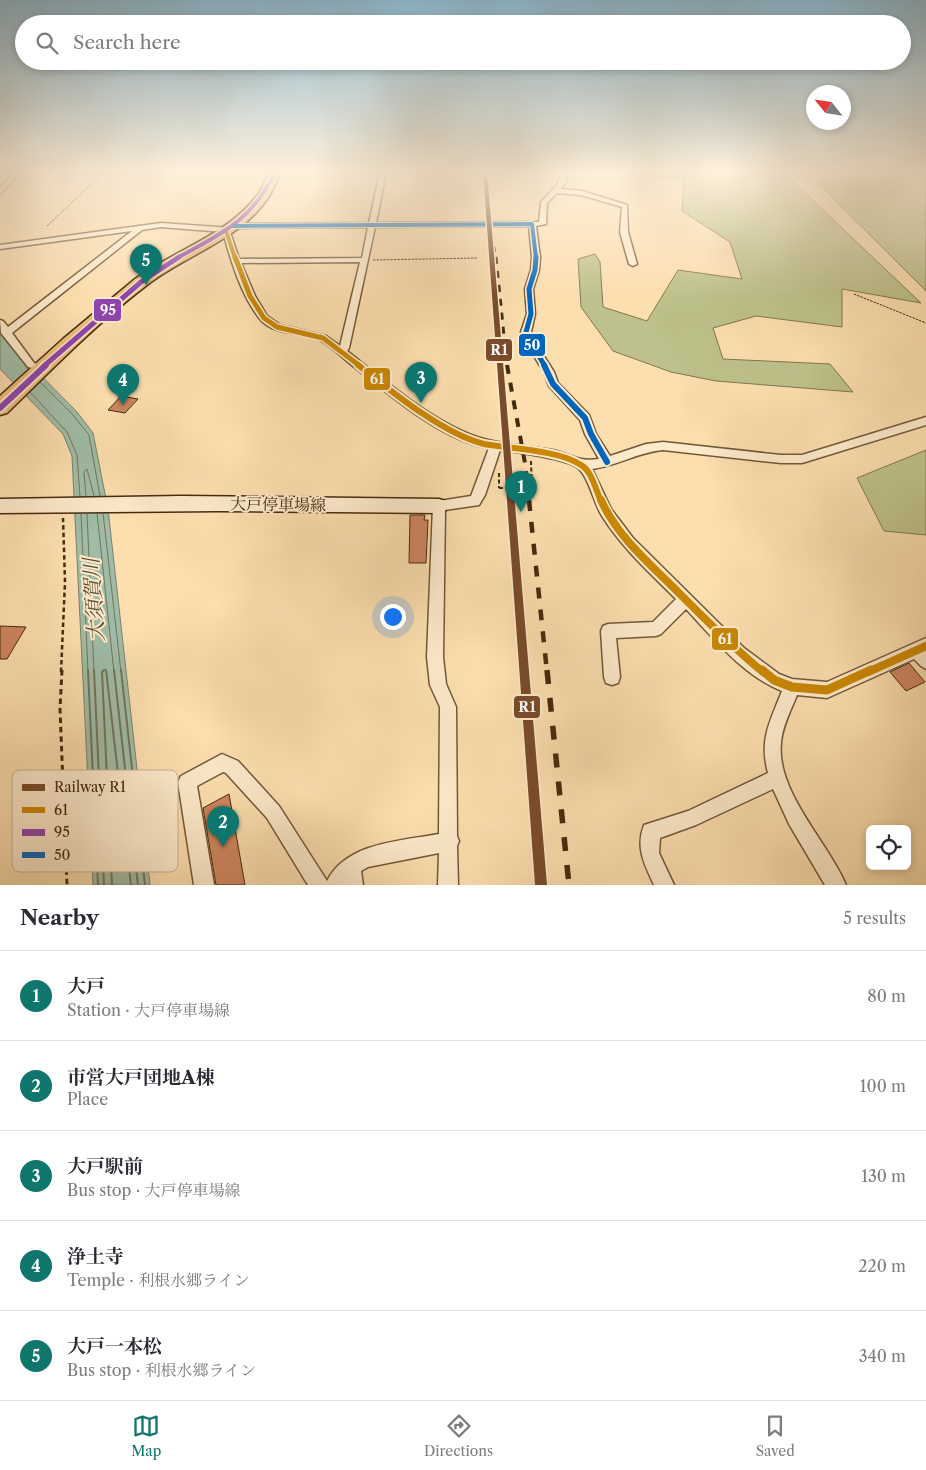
<!DOCTYPE html>
<meta charset="utf-8">
<style>
body{margin:0;font-family:"Libre Caslon Text","Noto Serif JP",serif;background:#f2f2f3;color:#2b2b33}
.controls{position:absolute;right:15px;bottom:15px;display:grid;overflow:hidden;border-radius:8px;box-shadow:0 2px 8px #0003}
.controls button{width:45px;height:45px;display:grid;place-items:center;padding:0;border:0;border-bottom:1px solid #e1e1e2;background:#fff;color:#2b2b33;font:25px sans-serif}
.compass{position:absolute;left:806px;top:85px;width:45px;height:45px;border-radius:50%;background:#fff;box-shadow:0 2px 8px #0003;rotate:300deg}
.you{position:absolute;left:392px;top:616px;width:18px;height:18px;margin:-12px;border:4px solid #fff;border-radius:50%;background:#1a73e8;box-shadow:0 0 0 8px #1a73e833}
.badge{display:grid;place-items:center;width:32px;height:32px;border-radius:50%;background:#0f766e;color:#fff;font-size:16px;font-weight:700}
.pin{position:absolute;translate:-50% -41px;filter:drop-shadow(0 1px 2px #0008)}
.pin::after{content:'';position:absolute;top:26px;width:18px;height:15px;background:inherit;clip-path:polygon(0 0,100% 0,50% 100%)}
.list{margin:0;padding:0;list-style:none}
h2{display:flex;justify-content:space-between;align-items:center;height:65px;margin:0;padding:0 20px;font-size:21px}
h2 small{font-size:16px;font-weight:400;color:#7c7c81}
.list li{display:grid;grid-template-columns:32px 1fr auto;gap:15px;align-items:center;box-sizing:border-box;height:90px;padding:0 20px;border-top:1px solid #e1e1e2}
.list b{display:block;font-size:19px;white-space:nowrap}
.list p{margin:0;font-size:16px;white-space:nowrap;color:#7c7c81}
.list em{font-size:16px;font-style:normal;color:#7c7c81}
.icon{flex:none;width:28px;height:28px;fill:none;stroke:currentColor;stroke-width:2;stroke-linecap:round;stroke-linejoin:round}
.map{position:relative;flex:none;width:926px;height:885px;overflow:hidden}
.search{position:absolute;background:#fff;box-shadow:0 2px 8px #0003;left:15px;right:15px;top:15px;height:55px;display:flex;align-items:center;gap:12px;box-sizing:border-box;padding:0 18px;border-radius:28px;color:#7c7c81;font-size:19px}
.sheet{height:515px;background:#fff}
nav{display:flex;justify-content:space-around;align-items:center;box-sizing:border-box;height:70px;border-top:1px solid #e1e1e2;background:#fff;font-size:14px;color:#7c7c81}
nav a{display:grid;justify-items:center;gap:2px}
nav .on{color:#0f766e}
.map>svg:first-child{display:block}
</style>
<div class="map">
<svg width="926" height="885" viewBox="0 0 926 885">
<rect width="100%" height="100%" fill="#fcdeaf"/>
<filter id="stains"><feTurbulence type="fractalNoise" baseFrequency=".004" numOctaves="4"/><feColorMatrix values="0 0 0 0 .2 0 0 0 0 .09 0 0 0 0 .02 0 0 0 .5 -.17"/></filter>
<radialGradient id="worn" r=".72"><stop offset=".6" stop-color="#630" stop-opacity="0"/><stop offset="1" stop-color="#630" stop-opacity=".3"/></radialGradient>
<path fill="#bec18b" stroke="#82764c" d="M612 172H721L788 177 921 303 842 289V327L756 316 713 328 723 359 830 364 853 392 716 381 671 372 613 351 581 307 578 259 595 254 600 262 603 307 647 321 678 270 742 279 730 242 682 211 684 179Z
M835 172H926V291L820 185 822 179Z
M926 450V535L884 531 857 478Z"/>
<path fill="#a0bca7" stroke="#7c826a" d="M0 334 77 412 93 433 108 509 150 885H93L72 456 63 434 0 369Z"/>
<g fill="none" stroke-linecap="round" stroke-linejoin="round">
<path stroke="#72745a" stroke-width="1" d="M40 382 73 415 89 435 100 496
M30 392 67 432 77 455 80 496
M86 496 84 472 87 469 94 496
M87 513 94 672
M97 513 114 672
M103 513 121 672
M81 514 88 672
M102 672 105 669 107 672"/>
<path stroke="#72745a" stroke-width="2" d="M88 670 98 885
M94 670 104 885
M104 670 102 672 112 885
M106 670 131 885
M114 670 138 885
M121 670 145 885"/>
</g>
<path fill="#cd8560" stroke="#452b0e" d="M121 396 138 399 125 413 108 410Z
M410 515H425L424 520H428L426 563H409Z
M0 626 26 627 7 659H0Z
M909 663 925 682 906 691 890 672Z
M229 794 245 885H216L203 808Z"/>
<g fill="none" stroke-linecap="round" stroke-linejoin="round">
<defs>
<path id="street" d="M15 172H21L0 194V188Z
M380 172H386L376 223 539 222 541 202 557 185 562 172H568L566 181 561 189 582 191 627 205 628 232 637 264 633 266 629 264 620 232 622 207 581 195 557 193 547 203 546 224 536 226 540 257 539 270 533 289 535 314 531 332 532 337 554 372 558 383 589 415 596 434 610 456 646 444 663 442 781 455H802L926 417V425L802 463H781L663 450C638 452 617 466 592 469L611 509 633 538 744 648 779 674 792 679 827 682 926 638V669L921 666 914 659 827 698 797 695C791 710 782 727 781 743 776 792 828 842 846 885H825L789 824 773 789 696 825 660 838 659 853 674 885H654C645 865 635 848 644 825L688 811 768 773C759 739 770 722 782 691 744 676 714 639 686 609L661 634 656 636 616 638 620 677 618 683 612 685 606 683 604 677 601 631 603 626 608 624 653 622 676 599C650 573 622 548 602 516 594 504 589 477 578 468 566 459 517 452 500 450L485 495 479 505 445 510 443 657 446 684 456 707 457 836 459 841 457 846 458 885H438L439 853 368 867 361 871 363 885H308L267 818 226 773 223 772 197 786 214 885H194L178 782 181 776 222 754 238 761 279 806 327 881C347 842 401 841 439 834L440 707 430 685 427 657 433 506 435 502 439 501 471 496 489 448C445 443 387 393 353 366 343 358 332 347 320 340 301 330 275 337 260 319 241 295 231 261 223 232L161 227 142 230 12 333 34 363 46 366 48 368 43 371 28 367 1 333 0 320 3 321 8 327 132 231 0 249V245L161 223 231 228 230 232 239 259 362 258 368 227 234 228 230 226 234 224 369 223ZM529 226 532 257 531 270 525 289 527 314 521 332 522 337 544 372 549 386 580 420 585 434 599 459C576 462 572 454 552 450 529 446 505 445 484 439 438 427 384 380 347 351L349 348 375 227ZM360 262 340 346 326 336 280 325 267 316 255 296 241 263Z"/>
<path id="secondary" d="M181 496 439 499 445 501 448 506 445 511 439 513 218 511 0 513V499Z"/>
<path id="highway" d="M269 172H281C278 179 275 186 271 193 245 238 187 254 147 285 97 323 52 369 7 413L0 415V396L63 339 135 279C175 250 230 234 259 193 263 187 266 179 269 172Z"/>
</defs>
<use href="#street" stroke="#735836" stroke-width="3"/>
<use href="#secondary" stroke="#452b0e" stroke-width="3"/>
<use href="#highway" stroke="#452b0e" stroke-width="3"/>
<path stroke="#452b0e" stroke-width="1" stroke-dasharray="2.5 1" stroke-linecap="butt" d="M285 172H328
M47 226 104 172
M373 260 478 258
M854 294 926 323"/>
<path stroke="#452b0e" stroke-width="2" stroke-dasharray="4 2.5" stroke-linecap="butt" d="M531 461 532 489
M499 473V488
M517 488 519 501"/>
<path stroke="#452b0e" stroke-width="2.5" stroke-dasharray="4.5 3" stroke-linecap="butt" d="M519 500 520 507
M61 672 65 582 63 518"/>
<path stroke="#452b0e" stroke-width="3" stroke-dasharray="5.5 4" stroke-linecap="butt" d="M62 670 60 709 67 885"/>
<use href="#street" fill="#fdeacb" fill-rule="evenodd"/>
<use href="#secondary" fill="#fdeacb" fill-rule="evenodd"/>
<use href="#highway" fill="#eebf78" fill-rule="evenodd"/>
<path stroke="#452b0e" stroke-width="2.5" stroke-dasharray="5.5 5.5" stroke-linecap="butt" d="M488 214 496 258"/>
<path stroke="#452b0e" stroke-width="3" stroke-dasharray="7 7" stroke-linecap="butt" d="M496 257 507 366"/>
<path stroke="#452b0e" stroke-width="4" stroke-dasharray="9 9" stroke-linecap="butt" d="M507 365 525 463 529 501"/>
<path stroke="#452b0e" stroke-width="4.5" stroke-dasharray="11 11" stroke-linecap="butt" d="M529 500 547 672"/>
<path stroke="#452b0e" stroke-width="5.5" stroke-dasharray="14 14" stroke-linecap="butt" d="M547 670 569 885"/>
<path stroke="#452b0e" stroke-width="2" stroke-dasharray="4 2.5" stroke-linecap="butt" d="M499 488 532 489"/>
<defs>
<path id="bus-1-far4" d="M226 231 235 258"/>
<path id="bus-1-far3" d="M235 257 250 296 264 318 277 327 323 338 360 366"/>
<path id="bus-1-far2" d="M358 365C391 391 443 434 484 444 511 449 559 450 581 465 592 471 596 491 601 501"/>
<path id="bus-1-far1" d="M601 500C617 536 649 563 677 591 705 619 732 647 763 672
M868 672 926 646"/>
<path id="bus-1" d="M762 670 774 680 792 687 827 690 871 670"/>
<path id="bus-2-far2" d="M177 258C222 233 252 221 275 172"/>
<path id="bus-2-far1" d="M44 366 141 282 179 257"/>
<path id="bus-2" d="M0 408 46 365"/>
<path id="bus-3-far2" d="M234 226 532 224 536 258"/>
<path id="bus-3-far1" d="M536 257 535 270 529 289 531 314 526 332 527 337 545 366"/>
<path id="bus-3" d="M544 365 553 384 585 418 591 434 607 462"/>
</defs>
<use href="#bus-1-far4" stroke="#fdeacb" stroke-width="6"/>
<use href="#bus-1-far3" stroke="#fdeacb" stroke-width="8"/>
<use href="#bus-1-far2" stroke="#fdeacb" stroke-width="10"/>
<use href="#bus-1-far1" stroke="#fdeacb" stroke-width="11"/>
<use href="#bus-1" stroke="#fdeacb" stroke-width="13"/>
<use href="#bus-2-far2" stroke="#fdeacb" stroke-width="6"/>
<use href="#bus-2-far1" stroke="#fdeacb" stroke-width="8"/>
<use href="#bus-2" stroke="#fdeacb" stroke-width="10"/>
<use href="#bus-3-far2" stroke="#fdeacb" stroke-width="6"/>
<use href="#bus-3-far1" stroke="#fdeacb" stroke-width="8"/>
<use href="#bus-3" stroke="#fdeacb" stroke-width="10"/>
<use href="#bus-1-far4" stroke="#ca8704" stroke-width="4"/>
<use href="#bus-1-far3" stroke="#ca8704" stroke-width="5"/>
<use href="#bus-1-far2" stroke="#ca8704" stroke-width="6"/>
<use href="#bus-1-far1" stroke="#ca8704" stroke-width="8"/>
<use href="#bus-1" stroke="#ca8704" stroke-width="9"/>
<use href="#bus-2-far2" stroke="#8e44ad" stroke-width="4"/>
<use href="#bus-2-far1" stroke="#8e44ad" stroke-width="5"/>
<use href="#bus-2" stroke="#8e44ad" stroke-width="6"/>
<use href="#bus-3-far2" stroke="#0065bd" stroke-width="4"/>
<use href="#bus-3-far1" stroke="#0065bd" stroke-width="5"/>
<use href="#bus-3" stroke="#0065bd" stroke-width="6"/>
<defs>
<path id="rail-1" d="M483 172H487L547 885H535Z"/>
</defs>
<use href="#rail-1" stroke="#fdeacb" stroke-width="3"/>
<use href="#rail-1" fill="#7a4b2a" fill-rule="evenodd"/>
</g>
<linearGradient id="sky" x2="0" y2="1"><stop stop-color="#8bb7ce"/><stop offset="0.58" stop-color="#fef0db"/><stop offset="1" stop-color="#fef0db" stop-opacity="0"/></linearGradient>
<rect width="926" height="296" fill="url(#sky)"/>
<g text-anchor="middle" stroke-width="4" stroke-linejoin="round" paint-order="stroke">
<g font-size="16" fill="#452b0e" stroke="#fdeacb">
<text transform="translate(278 504) rotate(1)" y="6">大戸停車場線</text>
</g>
<g font-size="21" font-style="italic" fill="#5c4f34" stroke="#fdeacb">
<text transform="translate(94 600) rotate(-94)" y="7">大須賀川</text>
</g>
</g>
<rect x="12" y="770" width="166" height="102" rx="8" fill="#fdeacb" stroke="#c6b192" stroke-width="1"/>
<rect x="22" y="784" width="23" height="7" fill="#7a4b2a"/>
<rect x="22" y="807" width="23" height="6" fill="#ca8704"/>
<rect x="22" y="829" width="23" height="7" fill="#8e44ad"/>
<rect x="22" y="852" width="23" height="6" fill="#0065bd"/>
<g font-size="14" fill="#452b0e">
<text x="54" y="792">Railway R1</text>
<text x="54" y="815">61</text>
<text x="54" y="837">95</text>
<text x="54" y="860">50</text>
</g>
<g stroke="#fdeacb" stroke-width="2">
<rect x="93" y="298" width="29" height="24" rx="5" fill="#8e44ad"/>
<rect x="518" y="333" width="28" height="24" rx="5" fill="#0065bd"/>
<rect x="485" y="338" width="28" height="24" rx="5" fill="#7a4b2a"/>
<rect x="363" y="367" width="28" height="24" rx="5" fill="#ca8704"/>
<rect x="711" y="627" width="28" height="24" rx="5" fill="#ca8704"/>
<rect x="513" y="695" width="28" height="24" rx="5" fill="#7a4b2a"/>
</g>
<g font-size="14" text-anchor="middle" font-weight="bold" fill="#fff">
<text x="108" y="315">95</text>
<text x="532" y="350">50</text>
<text x="499" y="355">R1</text>
<text x="377" y="384">61</text>
<text x="725" y="644">61</text>
<text x="527" y="712">R1</text>
</g>
<rect width="100%" height="100%" filter="url(#stains)"/>
<rect width="100%" height="100%" fill="url(#worn)"/>
</svg>
<div class="controls">
<button><svg class="icon" aria-label="locate" viewBox="0 0 24 24"><circle cx="12" cy="12" r="6"/><path d="M12 2v4M12 18v4M2 12h4M18 12h4"/></svg></button>
</div>
<svg class="compass" viewBox="-18 -18 36 36"><path d="M0-13l5 13h-10z" fill="#e53935"/><path d="M0 13l5-13h-10z" fill="#7c7c81"/></svg>
<div class="you"></div>
<div class="pin badge" style="left:521px;top:512px">1</div>
<div class="pin badge" style="left:223px;top:847px">2</div>
<div class="pin badge" style="left:421px;top:403px">3</div>
<div class="pin badge" style="left:123px;top:405px">4</div>
<div class="pin badge" style="left:146px;top:285px">5</div>
<div class="search"><svg class="icon" aria-label="search" viewBox="0 0 24 24"><circle cx="10" cy="10" r="6"/><path d="M15 15l6 6"/></svg>Search here</div>
</div>
<section class="sheet">
<h2>Nearby<small>5 results</small></h2>
<ul class="list">
<li><span class="badge">1</span><div><b>大戸</b><p>Station · 大戸停車場線</p></div><em>80 m</em></li>
<li><span class="badge">2</span><div><b>市営大戸団地A棟</b><p>Place</p></div><em>100 m</em></li>
<li><span class="badge">3</span><div><b>大戸駅前</b><p>Bus stop · 大戸停車場線</p></div><em>130 m</em></li>
<li><span class="badge">4</span><div><b>浄土寺</b><p>Temple · 利根水郷ライン</p></div><em>220 m</em></li>
<li><span class="badge">5</span><div><b>大戸一本松</b><p>Bus stop · 利根水郷ライン</p></div><em>340 m</em></li>
</ul>
</section>
<nav>
<a class="on"><svg class="icon" aria-label="map" viewBox="0 0 24 24"><path d="M3 6l6-2 6 2 6-2v14l-6 2-6-2-6 2zM9 4v14M15 6v14"/></svg>Map</a>
<a><svg class="icon" aria-label="directions" viewBox="0 0 24 24"><path d="M12 3l9 9-9 9-9-9zM9 14v-3h6M13 9l2 2-2 2"/></svg>Directions</a>
<a><svg class="icon" aria-label="saved" viewBox="0 0 24 24"><path d="M7 4h10v16l-5-4-5 4z"/></svg>Saved</a>
</nav>
